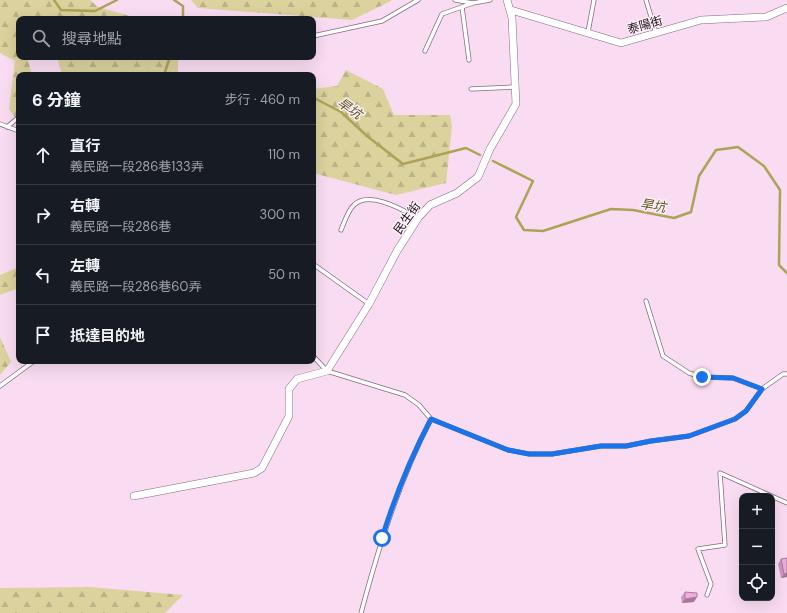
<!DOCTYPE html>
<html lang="zh-TW">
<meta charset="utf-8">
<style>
body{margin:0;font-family:"DM Sans","Noto Sans TC",sans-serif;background:#242831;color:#f1f3f6}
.controls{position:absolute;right:12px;bottom:12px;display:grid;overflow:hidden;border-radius:8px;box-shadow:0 4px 16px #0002}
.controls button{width:36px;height:36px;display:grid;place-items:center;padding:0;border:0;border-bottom:1px solid #363941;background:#171b24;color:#f1f3f6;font:20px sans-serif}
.stop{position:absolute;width:12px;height:12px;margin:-9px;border:3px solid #1a73e8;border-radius:50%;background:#fff}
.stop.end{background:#1a73e8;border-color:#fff;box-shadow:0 1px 4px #0008}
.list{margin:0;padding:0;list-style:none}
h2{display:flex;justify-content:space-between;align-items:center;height:52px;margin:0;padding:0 16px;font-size:17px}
h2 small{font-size:13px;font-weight:400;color:#9ea1a6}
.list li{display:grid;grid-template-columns:26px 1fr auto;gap:12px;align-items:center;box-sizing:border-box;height:60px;padding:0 16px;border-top:1px solid #363941}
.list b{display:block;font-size:15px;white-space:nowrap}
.list p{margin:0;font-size:13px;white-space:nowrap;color:#9ea1a6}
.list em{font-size:13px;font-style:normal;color:#9ea1a6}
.icon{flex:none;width:22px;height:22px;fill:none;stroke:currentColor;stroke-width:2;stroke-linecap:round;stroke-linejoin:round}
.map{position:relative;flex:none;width:787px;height:613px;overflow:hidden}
.search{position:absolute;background:#171b24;box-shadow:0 4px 16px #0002;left:16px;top:16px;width:300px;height:44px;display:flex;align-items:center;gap:10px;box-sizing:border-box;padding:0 14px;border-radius:8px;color:#9ea1a6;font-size:15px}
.panel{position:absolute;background:#171b24;box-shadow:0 4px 16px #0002;left:16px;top:72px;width:300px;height:292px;border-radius:8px}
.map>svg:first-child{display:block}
</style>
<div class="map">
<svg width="787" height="613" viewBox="0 0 787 613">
<defs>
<pattern id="forest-firs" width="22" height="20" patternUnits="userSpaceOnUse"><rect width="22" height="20" fill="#dbd29d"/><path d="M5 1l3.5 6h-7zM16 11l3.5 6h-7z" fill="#bbb386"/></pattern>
</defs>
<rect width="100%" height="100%" fill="#f9dcf1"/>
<path fill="url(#forest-firs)" d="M0 0H90L98 7 140 19H19V57H27L32 75H19V123L9 109 15 61 0 53Z
M191 0H391V1L352 20 198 8Z
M57 57H178V75H62Z
M346 70 383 89 394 115H450L452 126 446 183 396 195 313 173V89L337 86Z
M19 267V288L0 295V275Z
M0 337 11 362 0 375Z
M90 587 183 595 165 613H0V588Z"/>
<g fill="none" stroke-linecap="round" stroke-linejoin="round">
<path stroke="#aea257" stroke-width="2.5" d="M54 0 61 10 95 11 117 0
M174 0 183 6V19
M164 75 170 57
M313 100 316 99 341 112 367 136 403 164 466 148 480 155
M493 161 533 181 516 217 524 230 543 231 611 209 633 210 674 218 691 212 699 176 716 150 738 147 764 166 780 190 779 265 787 273"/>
<defs>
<path id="service" d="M455 0 473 3 490 0
M646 0 656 33
M462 7 469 60
M588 32 594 0
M313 36 382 21 418 0
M425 51 442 14 473 3
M471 89 515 87
M0 124 19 131
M7 127 19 117
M341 230C344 223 348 210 354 205 369 190 403 210 418 218
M313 264 369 304
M646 301 663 356 689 373 702 377 733 378 762 389
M313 356 327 371 405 395 419 405 431 419 508 450 529 454H552L601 446H626L651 441 689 436 735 419 746 411 762 389 783 374H787
M0 386 34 361
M707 595 711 584 698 549 725 545 720 473 787 503
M361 613C379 546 399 481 431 419"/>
<path id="minor" d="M511 10 621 43 701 20 766 17 787 8
M134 496 254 473 262 468 289 416V389L297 379 327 371 369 304 397 251 418 218 430 205 457 193 478 177 490 149 516 104 512 18 507 0"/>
</defs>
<use href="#service" stroke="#856b7e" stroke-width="5"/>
<use href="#minor" stroke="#856b7e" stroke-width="8"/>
<use href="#service" stroke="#fff" stroke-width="3.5"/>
<use href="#minor" stroke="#fff" stroke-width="7"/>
</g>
<path fill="#ce96c0" d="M787 558V577L781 578 778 564 781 559Z
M685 592 694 602 682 603 681 597Z"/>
<path fill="#a77a9c" d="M787 573V577L781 578 784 574Z
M697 597 694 602 682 603 685 599Z"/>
<path fill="#efaedf" stroke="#a77a9c" d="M787 558V573L784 574 781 559Z
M685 592 697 593V597L685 599Z"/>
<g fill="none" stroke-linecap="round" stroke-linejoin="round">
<path stroke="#1a73e8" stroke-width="5" d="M382 538C395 496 411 457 431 419L508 450 529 454H552L601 446H626L651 441 689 436 735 419 746 411 762 389 733 378 702 377"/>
</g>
<g text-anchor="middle" stroke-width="3" stroke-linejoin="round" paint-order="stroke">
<g font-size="12" fill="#1a1018" stroke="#fbeff8">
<text transform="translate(645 25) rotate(-16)" y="4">泰陽街</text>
<text transform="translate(407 218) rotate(-54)" y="4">民生街</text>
</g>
<g font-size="13" font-style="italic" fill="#5b5219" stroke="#fbeff8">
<text transform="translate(350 108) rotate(35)" y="5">旱坑</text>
<text transform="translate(653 205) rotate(9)" y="5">旱坑</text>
</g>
</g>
</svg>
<div class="controls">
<button>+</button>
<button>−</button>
<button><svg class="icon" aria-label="locate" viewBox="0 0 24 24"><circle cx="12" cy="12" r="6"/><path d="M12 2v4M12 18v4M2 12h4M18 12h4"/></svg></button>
</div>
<div class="stop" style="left:382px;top:538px"></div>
<div class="stop end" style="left:702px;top:377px"></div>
<div class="search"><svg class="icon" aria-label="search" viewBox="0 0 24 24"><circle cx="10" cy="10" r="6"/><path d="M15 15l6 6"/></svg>搜尋地點</div>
<section class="panel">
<h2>6 分鐘<small>步行 · 460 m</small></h2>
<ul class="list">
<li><svg class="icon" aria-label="ahead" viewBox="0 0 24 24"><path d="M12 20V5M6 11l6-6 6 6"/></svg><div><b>直行</b><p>義民路一段286巷133弄</p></div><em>110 m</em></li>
<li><svg class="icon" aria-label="right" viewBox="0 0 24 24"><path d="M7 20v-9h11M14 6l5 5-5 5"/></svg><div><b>右轉</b><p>義民路一段286巷</p></div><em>300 m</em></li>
<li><svg class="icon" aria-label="left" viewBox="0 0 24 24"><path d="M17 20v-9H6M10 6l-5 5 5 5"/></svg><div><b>左轉</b><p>義民路一段286巷60弄</p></div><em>50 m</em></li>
<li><svg class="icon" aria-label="arrive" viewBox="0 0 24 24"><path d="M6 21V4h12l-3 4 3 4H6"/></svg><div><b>抵達目的地</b></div></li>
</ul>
</section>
</div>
